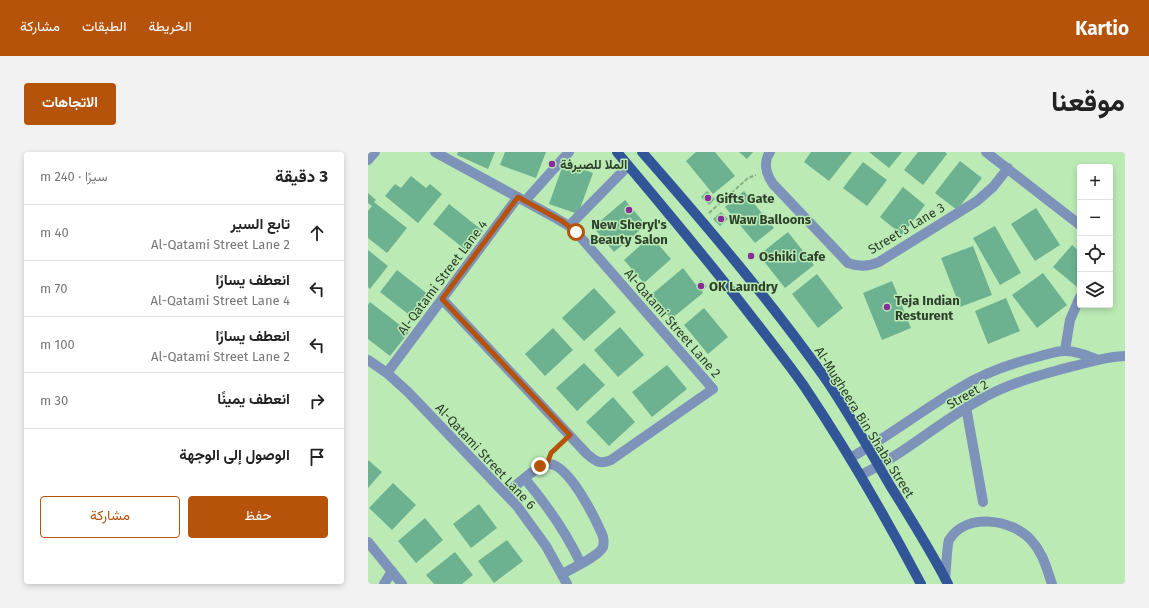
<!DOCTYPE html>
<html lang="ar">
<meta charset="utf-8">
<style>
body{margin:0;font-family:"Fira Sans",Vazirmatn,sans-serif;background:#f2f2f2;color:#222;direction:rtl}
.controls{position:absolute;right:12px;top:12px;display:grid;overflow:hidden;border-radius:4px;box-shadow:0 2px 6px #0003}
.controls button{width:36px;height:36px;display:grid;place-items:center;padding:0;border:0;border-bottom:1px solid #e0e0e0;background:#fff;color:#222;font:20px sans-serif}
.stop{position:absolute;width:12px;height:12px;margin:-9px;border:3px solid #b45309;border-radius:50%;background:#fff}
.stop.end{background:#b45309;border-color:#fff;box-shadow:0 1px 4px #0008}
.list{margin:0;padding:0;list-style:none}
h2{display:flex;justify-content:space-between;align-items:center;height:52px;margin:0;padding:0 16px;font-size:17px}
h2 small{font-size:13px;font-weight:400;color:#767676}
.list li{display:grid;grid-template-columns:26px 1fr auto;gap:12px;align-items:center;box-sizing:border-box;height:56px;padding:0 16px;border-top:1px solid #e0e0e0}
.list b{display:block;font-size:15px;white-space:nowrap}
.list p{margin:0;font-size:13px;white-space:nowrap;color:#767676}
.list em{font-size:13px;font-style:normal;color:#767676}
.actions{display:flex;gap:8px;padding:12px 16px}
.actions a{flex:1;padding:9px 0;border:1px solid #b45309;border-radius:4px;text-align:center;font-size:14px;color:#b45309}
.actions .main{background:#b45309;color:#fff}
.icon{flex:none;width:22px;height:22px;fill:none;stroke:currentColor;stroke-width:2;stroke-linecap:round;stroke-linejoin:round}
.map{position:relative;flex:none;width:757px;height:432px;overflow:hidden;direction:ltr;border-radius:4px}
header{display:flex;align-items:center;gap:24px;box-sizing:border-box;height:56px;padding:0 20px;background:#b45309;color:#fff}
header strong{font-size:19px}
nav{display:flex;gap:22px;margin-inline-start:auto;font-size:14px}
.intro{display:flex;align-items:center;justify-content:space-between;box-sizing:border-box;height:96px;padding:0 24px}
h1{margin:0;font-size:28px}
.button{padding:10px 18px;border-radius:4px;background:#b45309;color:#fff;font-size:14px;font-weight:700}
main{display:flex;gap:24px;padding:0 24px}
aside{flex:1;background:#fff;border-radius:4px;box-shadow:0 2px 6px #0003}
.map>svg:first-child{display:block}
</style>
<header>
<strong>Kartio</strong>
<nav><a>الخريطة</a><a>الطبقات</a><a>مشاركة</a></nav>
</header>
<div class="intro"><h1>موقعنا</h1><a class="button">الاتجاهات</a></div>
<main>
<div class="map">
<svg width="757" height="432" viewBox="0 0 757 432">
<rect width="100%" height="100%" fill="#bbeab5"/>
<path fill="#6cb290" d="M90 0H127L120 17 89 3Z
M137 0H178L168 26 132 13Z
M328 0H347L367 24 345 42 318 9Z
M371 0H385L379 7Z
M443 0H484L461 29 436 10Z
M501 0H534L521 16Z
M550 0H577L579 2 555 33 536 18Z
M592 9 614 26 589 58 567 41Z
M196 10 225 21 210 62 181 52Z
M495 10 519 28 499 54 475 36Z
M43 24 58 36 62 32 74 42 50 71 17 44 27 32 33 36Z
M535 35 557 53 534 83 512 65Z
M339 39 347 47 341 53 333 45Z
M376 39 406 76 387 91 357 55Z
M0 41 8 48 6 50 39 76 19 101 0 86V59L4 54 0 51Z
M257 48 278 73 246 100 225 75Z
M81 52 115 79 99 99 65 72Z
M668 56 692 93 667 109 643 72Z
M353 60 360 67 352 74 345 67Z
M627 74 653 121 632 133 605 86Z
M420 80 446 113 417 136 391 103Z
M283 84 303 107 276 131 256 108Z
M704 93 712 100V132L709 135 685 115Z
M605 94 624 143 592 155 573 106Z
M0 98 20 114 2 137 0 135Z
M315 116 328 133 333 128 339 134 334 139 335 141 303 167 283 143Z
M29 118 61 143 44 165 12 140Z
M675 121 699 153 669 176 644 143Z
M449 122 475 156 450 176 424 142Z
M524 129 543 176 514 188 495 141Z
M226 136 248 160 216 189 194 166Z
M638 146 652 179 620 192 607 159Z
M2 150 41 180 22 204 0 187V153Z
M336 156 360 185 340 202 316 173Z
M252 175 276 203 250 225 226 198Z
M185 176 205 198 177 224 157 202Z
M216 211 237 233 209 259 188 236Z
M299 213 319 237 284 265 264 240Z
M245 245 267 270 241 294 218 270Z
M0 308 14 320 0 336Z
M25 331 48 353 24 378 1 356Z
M111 352 129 376 103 396 85 372Z
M57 366 75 388 48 411 30 389Z
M139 388 155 409 126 431 110 409Z
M87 400 105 423 94 432H66L58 423Z"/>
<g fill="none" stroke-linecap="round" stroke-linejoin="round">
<path stroke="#88ad83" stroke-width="2" stroke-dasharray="4 2" stroke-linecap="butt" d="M341 61 380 26 388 23
M183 302 194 291"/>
<path stroke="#7e93b9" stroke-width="10" d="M67 0 186 65 201 74 208 80 345 237 243 308C232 313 227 309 219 302L74 147
M402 0C395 10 398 22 405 32L480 111C491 115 500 115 511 110L609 49 625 35 640 16
M618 0 712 73
M0 8 7 0
M157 49 201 0
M201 74 260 14
M697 198 702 168 712 145
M0 208 19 221 40 240 149 354 178 394 199 432
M19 221 150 45
M598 255 615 350
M482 306C520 285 553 259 590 237 614 222 641 212 669 205 677 203 690 198 698 199 710 199 720 204 730 208
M493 323C537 302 573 268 617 245 644 230 676 222 706 214 723 210 740 204 757 204
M157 327C179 353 198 380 213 412
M138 342C146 335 169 314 178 312 199 308 227 366 234 382 236 386 236 390 235 395 231 404 203 417 194 422
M0 390 34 432
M577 427C578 420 579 392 581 388 598 360 644 367 663 388 675 401 678 415 684 432
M16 432 24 419"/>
<path stroke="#325598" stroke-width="10" d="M249 0C294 54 340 108 383 164 401 187 419 210 436 234 479 298 517 364 553 432
M274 0C338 73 401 147 457 226 481 261 502 299 523 335 543 367 563 399 580 432"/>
</g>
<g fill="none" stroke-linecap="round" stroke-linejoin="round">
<path stroke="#b45309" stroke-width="5" d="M172 314 179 312 183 301 202 283 74 147 150 45 194 69 208 80"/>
</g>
<g fill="#882c97" stroke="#bbeab5" stroke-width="1.5">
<circle cx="184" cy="12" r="4"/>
<circle cx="340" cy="46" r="4"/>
<circle cx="261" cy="58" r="4"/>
<circle cx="353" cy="67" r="4"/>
<circle cx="383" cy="104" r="4"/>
<circle cx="333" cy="134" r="4"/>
<circle cx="519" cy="155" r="4"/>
</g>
<g text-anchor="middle" stroke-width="3" stroke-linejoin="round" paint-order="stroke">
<g font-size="13" font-weight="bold" fill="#2d402a" stroke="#bbeab5" text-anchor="start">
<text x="192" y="17">الملا للصيرفة</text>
<text x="348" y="51">Gifts Gate</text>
<text x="361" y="72">Waw Balloons</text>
<text x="261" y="77" text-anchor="middle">New Sheryl's<tspan x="261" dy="15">Beauty Salon</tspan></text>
<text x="391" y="109">Oshiki Cafe</text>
<text x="341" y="139">OK Laundry</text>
<text x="527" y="153">Teja Indian<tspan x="527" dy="15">Resturent</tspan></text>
</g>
<g font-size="13" fill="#2d402a" stroke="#bbeab5">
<text transform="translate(538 76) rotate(-31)" y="5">Street 3 Lane 3</text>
<text transform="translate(74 125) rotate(-53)" y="5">Al-Qatami Street Lane 4</text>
<text transform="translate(305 171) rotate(49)" y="5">Al-Qatami Street Lane 2</text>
<text transform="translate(599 242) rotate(-30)" y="5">Street 2</text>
<text transform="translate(497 270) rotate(58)" y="5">Al-Mugheera Bin Shaba Street</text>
<text transform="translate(118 304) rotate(47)" y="5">Al-Qatami Street Lane 6</text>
</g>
</g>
</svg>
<div class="controls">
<button>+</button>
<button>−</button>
<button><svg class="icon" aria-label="locate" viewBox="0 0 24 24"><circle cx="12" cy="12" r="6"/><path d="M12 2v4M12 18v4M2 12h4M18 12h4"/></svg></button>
<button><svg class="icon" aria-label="layers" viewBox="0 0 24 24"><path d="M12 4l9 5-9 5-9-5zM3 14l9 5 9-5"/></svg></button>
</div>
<div class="stop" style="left:208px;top:80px"></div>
<div class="stop end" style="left:172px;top:314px"></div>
</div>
<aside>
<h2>3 دقيقة<small>سيرًا · 240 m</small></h2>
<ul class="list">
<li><svg class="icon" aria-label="ahead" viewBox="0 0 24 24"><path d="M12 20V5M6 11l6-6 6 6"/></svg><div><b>تابع السير</b><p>Al-Qatami Street Lane 2</p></div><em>40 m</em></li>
<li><svg class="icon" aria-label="left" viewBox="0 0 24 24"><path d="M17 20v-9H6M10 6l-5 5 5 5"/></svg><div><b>انعطف يسارًا</b><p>Al-Qatami Street Lane 4</p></div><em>70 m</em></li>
<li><svg class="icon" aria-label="left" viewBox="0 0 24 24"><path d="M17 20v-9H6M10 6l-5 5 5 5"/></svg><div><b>انعطف يسارًا</b><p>Al-Qatami Street Lane 2</p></div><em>100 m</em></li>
<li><svg class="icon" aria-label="right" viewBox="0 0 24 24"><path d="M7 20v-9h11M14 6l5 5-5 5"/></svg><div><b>انعطف يمينًا</b></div><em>30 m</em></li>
<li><svg class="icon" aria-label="arrive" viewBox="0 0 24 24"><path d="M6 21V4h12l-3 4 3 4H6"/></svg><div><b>الوصول إلى الوجهة</b></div></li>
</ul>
<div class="actions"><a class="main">حفظ</a><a>مشاركة</a></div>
</aside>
</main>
